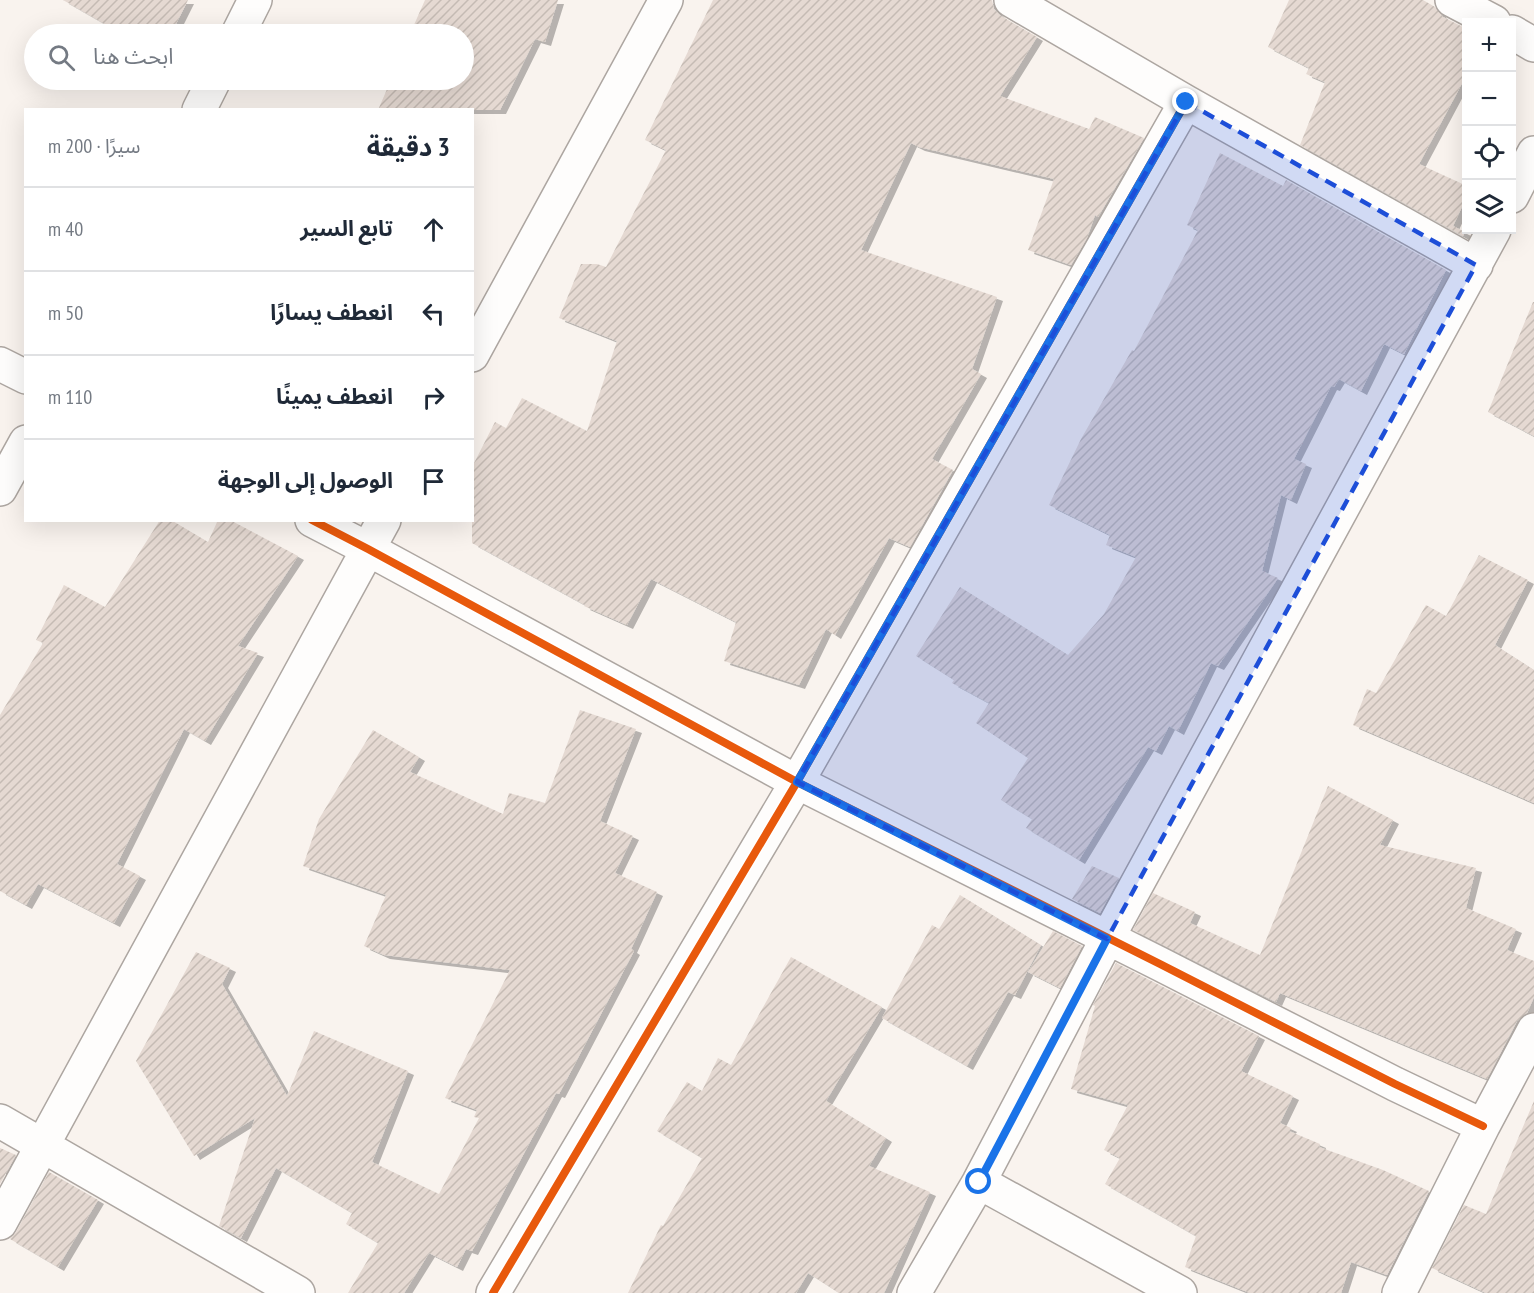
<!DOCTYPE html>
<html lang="ar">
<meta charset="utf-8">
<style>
body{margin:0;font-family:"PT Sans Narrow","Noto Sans Arabic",sans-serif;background:#f2f2f3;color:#1f2937;direction:rtl}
.controls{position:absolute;right:18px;top:18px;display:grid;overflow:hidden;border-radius:0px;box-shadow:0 6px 24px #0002}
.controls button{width:54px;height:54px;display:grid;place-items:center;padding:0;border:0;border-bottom:2px solid #e0e1e3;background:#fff;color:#1f2937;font:30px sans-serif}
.stop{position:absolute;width:18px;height:18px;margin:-14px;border:4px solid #1a73e8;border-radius:50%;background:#fff}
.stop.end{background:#1a73e8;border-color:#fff;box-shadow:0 2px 6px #0008}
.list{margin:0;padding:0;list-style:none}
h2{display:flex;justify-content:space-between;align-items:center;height:78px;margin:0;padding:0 24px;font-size:26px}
h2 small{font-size:20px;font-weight:400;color:#747a83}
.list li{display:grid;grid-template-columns:39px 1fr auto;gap:18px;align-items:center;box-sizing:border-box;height:84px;padding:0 24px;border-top:2px solid #e0e1e3}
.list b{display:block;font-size:22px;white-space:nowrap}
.list em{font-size:20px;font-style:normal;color:#747a83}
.icon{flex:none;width:33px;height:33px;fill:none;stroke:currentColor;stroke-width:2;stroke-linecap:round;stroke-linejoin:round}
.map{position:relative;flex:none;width:1534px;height:1293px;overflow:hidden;direction:ltr}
.search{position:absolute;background:#fff;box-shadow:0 6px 24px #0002;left:24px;top:24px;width:450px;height:66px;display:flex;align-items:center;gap:15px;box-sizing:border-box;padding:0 21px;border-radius:33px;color:#747a83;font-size:22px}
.panel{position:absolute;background:#fff;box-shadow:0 6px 24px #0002;left:24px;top:108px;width:450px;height:414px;border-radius:0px;direction:rtl}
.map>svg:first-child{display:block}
</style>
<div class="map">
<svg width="1534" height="1293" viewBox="0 0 1534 1293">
<defs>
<pattern id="building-hatch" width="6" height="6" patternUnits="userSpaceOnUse" patternTransform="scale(1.5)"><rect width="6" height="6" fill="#e5d9d2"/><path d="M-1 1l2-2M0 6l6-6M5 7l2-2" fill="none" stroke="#c5bbb4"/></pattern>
<filter id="shadow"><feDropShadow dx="6" dy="4" stdDeviation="0" flood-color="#0004"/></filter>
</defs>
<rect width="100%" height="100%" fill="#f9f3ee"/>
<path fill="url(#building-hatch)" filter="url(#shadow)" d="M63 0H188L171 34H106L110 27Z
M425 0H558L545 42 535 39 500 110H378L391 80H464V34H410Z
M713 0H992L994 9 1001 16 1037 37 1000 96 1089 129 1095 117 1144 138 1098 217 1095 215 1087 238 1071 265 1028 250 1054 179 919 147 911 143 861 250 997 297 972 369 981 374 932 459 953 470 910 547 889 538 835 635 826 629 799 685 724 661 736 622 651 579 627 625 584 606 585 605 472 543V467L495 422 506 428 522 398 587 431 617 341 559 318 581 264H597L606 267 666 150 645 140Z
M1289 0H1423L1435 7 1443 17 1467 29V74L1419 164 1467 186V196L1453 226 1465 232 1463 236 1300 145 1325 82 1306 74 1309 68 1268 47Z
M1220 153 1283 186 1286 180 1446 270 1404 354 1384 344 1361 391 1339 379 1334 387 1331 386 1294 459 1306 464 1291 500 1281 495 1262 571 1278 578 1218 666 1211 663 1178 731 1169 726 1156 751 1148 747 1079 860 1026 828 1032 819 1001 800 1028 758 976 723 989 703 952 683 954 680 916 656 960 587 1068 655 1104 614 1136 557 1106 545 1110 535 1049 505 1081 439 1132 350 1134 351 1198 230 1187 225Z
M1533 302H1534V436L1488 412Z
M160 520H171L208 542 218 520H230L298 556 238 646 258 653 205 741 184 729 117 864 140 876 114 923 38 884 26 905 0 891V715L43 643 36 640 64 585 105 607Z
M1479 555 1528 580 1495 645 1534 670V803L1353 725 1367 689 1376 693 1426 605 1446 616Z
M580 710 636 729 600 821 633 836 615 873 657 892 631 949 634 951 559 1094 556 1093 472 1251 466 1249 457 1267 429 1253 404 1293H348L378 1243 346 1224 352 1213 276 1168 241 1238 219 1226 255 1118 194 1156 136 1061 196 952 230 968 222 984 287 1096 314 1031 408 1071 372 1162 439 1194 479 1118 474 1117 477 1110 445 1098 510 970 384 955 364 946 386 895 303 866 319 819 373 730 419 757 410 772 503 814 509 793 545 803Z
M1328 786 1393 820 1380 845 1476 868 1466 908 1516 929 1507 950 1534 961V997L1527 1013 1517 1021 1487 1079 1280 993 1276 1002 1133 930 1153 893 1195 912 1190 923 1260 955Z
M1092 866 1119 878 1100 913 1072 899Z
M960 895 1041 945 1015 995 1008 992 967 1066 882 1018 932 925 939 929Z
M1053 931 1082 946 1060 988 1028 972Z
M791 957 882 1007 826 1101 886 1138 869 1166 930 1192 884 1293H839L808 1273 796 1293H628L661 1225 663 1226 702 1158 657 1131 687 1082 702 1091 718 1058 731 1065Z
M1116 963 1259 1036 1241 1071 1293 1096 1280 1123 1291 1128 1289 1131 1320 1144 1319 1147 1383 1170 1429 1191 1387 1275 1351 1262 1341 1293H1250L1185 1267 1196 1236 1105 1184 1120 1158 1104 1150 1128 1105 1071 1089 1095 1006 1093 1005Z
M1534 1101V1293H1486L1432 1268 1464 1205 1486 1214Z
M0 1148 16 1155 0 1184Z
M49 1172 98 1200 58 1267 10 1239 16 1232Z"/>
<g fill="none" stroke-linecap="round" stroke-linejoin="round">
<defs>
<path id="street" d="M1011 0 1186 102 1476 265
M1452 0 1494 22
M1512 32 1534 45
M238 34 255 0
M199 110 214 80
M1512 196 1534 153
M472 355 666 0
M0 364 26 377
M0 489 26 442
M312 520 368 549 797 782 1160 964 1395 1084 1483 1126
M0 1121 298 1293
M979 1182 1180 1293
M0 1223 384 520
M493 1293 797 782 1186 102
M914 1293 979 1182 1107 939 1494 230
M1399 1293 1483 1126 1534 1030"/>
</defs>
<use href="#street" stroke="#ada6a1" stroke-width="36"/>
<use href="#street" stroke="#fefdfc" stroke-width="33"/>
<defs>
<path id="cycleway" d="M312 520 368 549 797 782 1160 964 1395 1084 1483 1126
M493 1293 797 782 1186 102"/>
</defs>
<use href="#cycleway" stroke="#fff" stroke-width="11"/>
<use href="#cycleway" stroke="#e8590c" stroke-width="8"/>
</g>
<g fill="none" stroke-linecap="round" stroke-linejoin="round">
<path stroke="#1a73e8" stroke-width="8" d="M979 1182 1107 939 797 782 1186 102"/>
</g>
<path fill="#1d4ed8" fill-opacity="0.2" stroke="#1d4ed8" stroke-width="4.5" stroke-dasharray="12 8" stroke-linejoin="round" d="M1186 102 1476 265 1107 939 797 782Z"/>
</svg>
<div class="controls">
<button>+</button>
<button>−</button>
<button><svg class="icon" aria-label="locate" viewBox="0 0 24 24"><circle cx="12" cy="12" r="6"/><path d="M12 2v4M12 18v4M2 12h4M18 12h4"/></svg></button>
<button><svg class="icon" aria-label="layers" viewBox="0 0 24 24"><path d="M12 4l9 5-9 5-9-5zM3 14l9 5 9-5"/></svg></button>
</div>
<div class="stop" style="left:979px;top:1182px"></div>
<div class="stop end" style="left:1186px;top:102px"></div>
<div class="search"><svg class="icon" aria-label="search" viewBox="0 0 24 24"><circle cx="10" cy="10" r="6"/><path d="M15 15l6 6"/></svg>ابحث هنا</div>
<section class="panel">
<h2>3 دقيقة<small>سيرًا · 200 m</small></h2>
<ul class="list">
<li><svg class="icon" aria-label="ahead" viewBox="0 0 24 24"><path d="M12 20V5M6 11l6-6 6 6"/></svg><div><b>تابع السير</b></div><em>40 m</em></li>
<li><svg class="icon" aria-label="left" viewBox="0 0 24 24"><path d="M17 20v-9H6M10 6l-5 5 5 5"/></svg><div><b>انعطف يسارًا</b></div><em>50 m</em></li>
<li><svg class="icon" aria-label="right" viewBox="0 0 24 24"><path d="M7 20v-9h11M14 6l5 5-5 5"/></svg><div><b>انعطف يمينًا</b></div><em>110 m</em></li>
<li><svg class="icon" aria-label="arrive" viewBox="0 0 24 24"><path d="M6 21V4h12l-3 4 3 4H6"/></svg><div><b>الوصول إلى الوجهة</b></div></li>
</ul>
</section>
</div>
